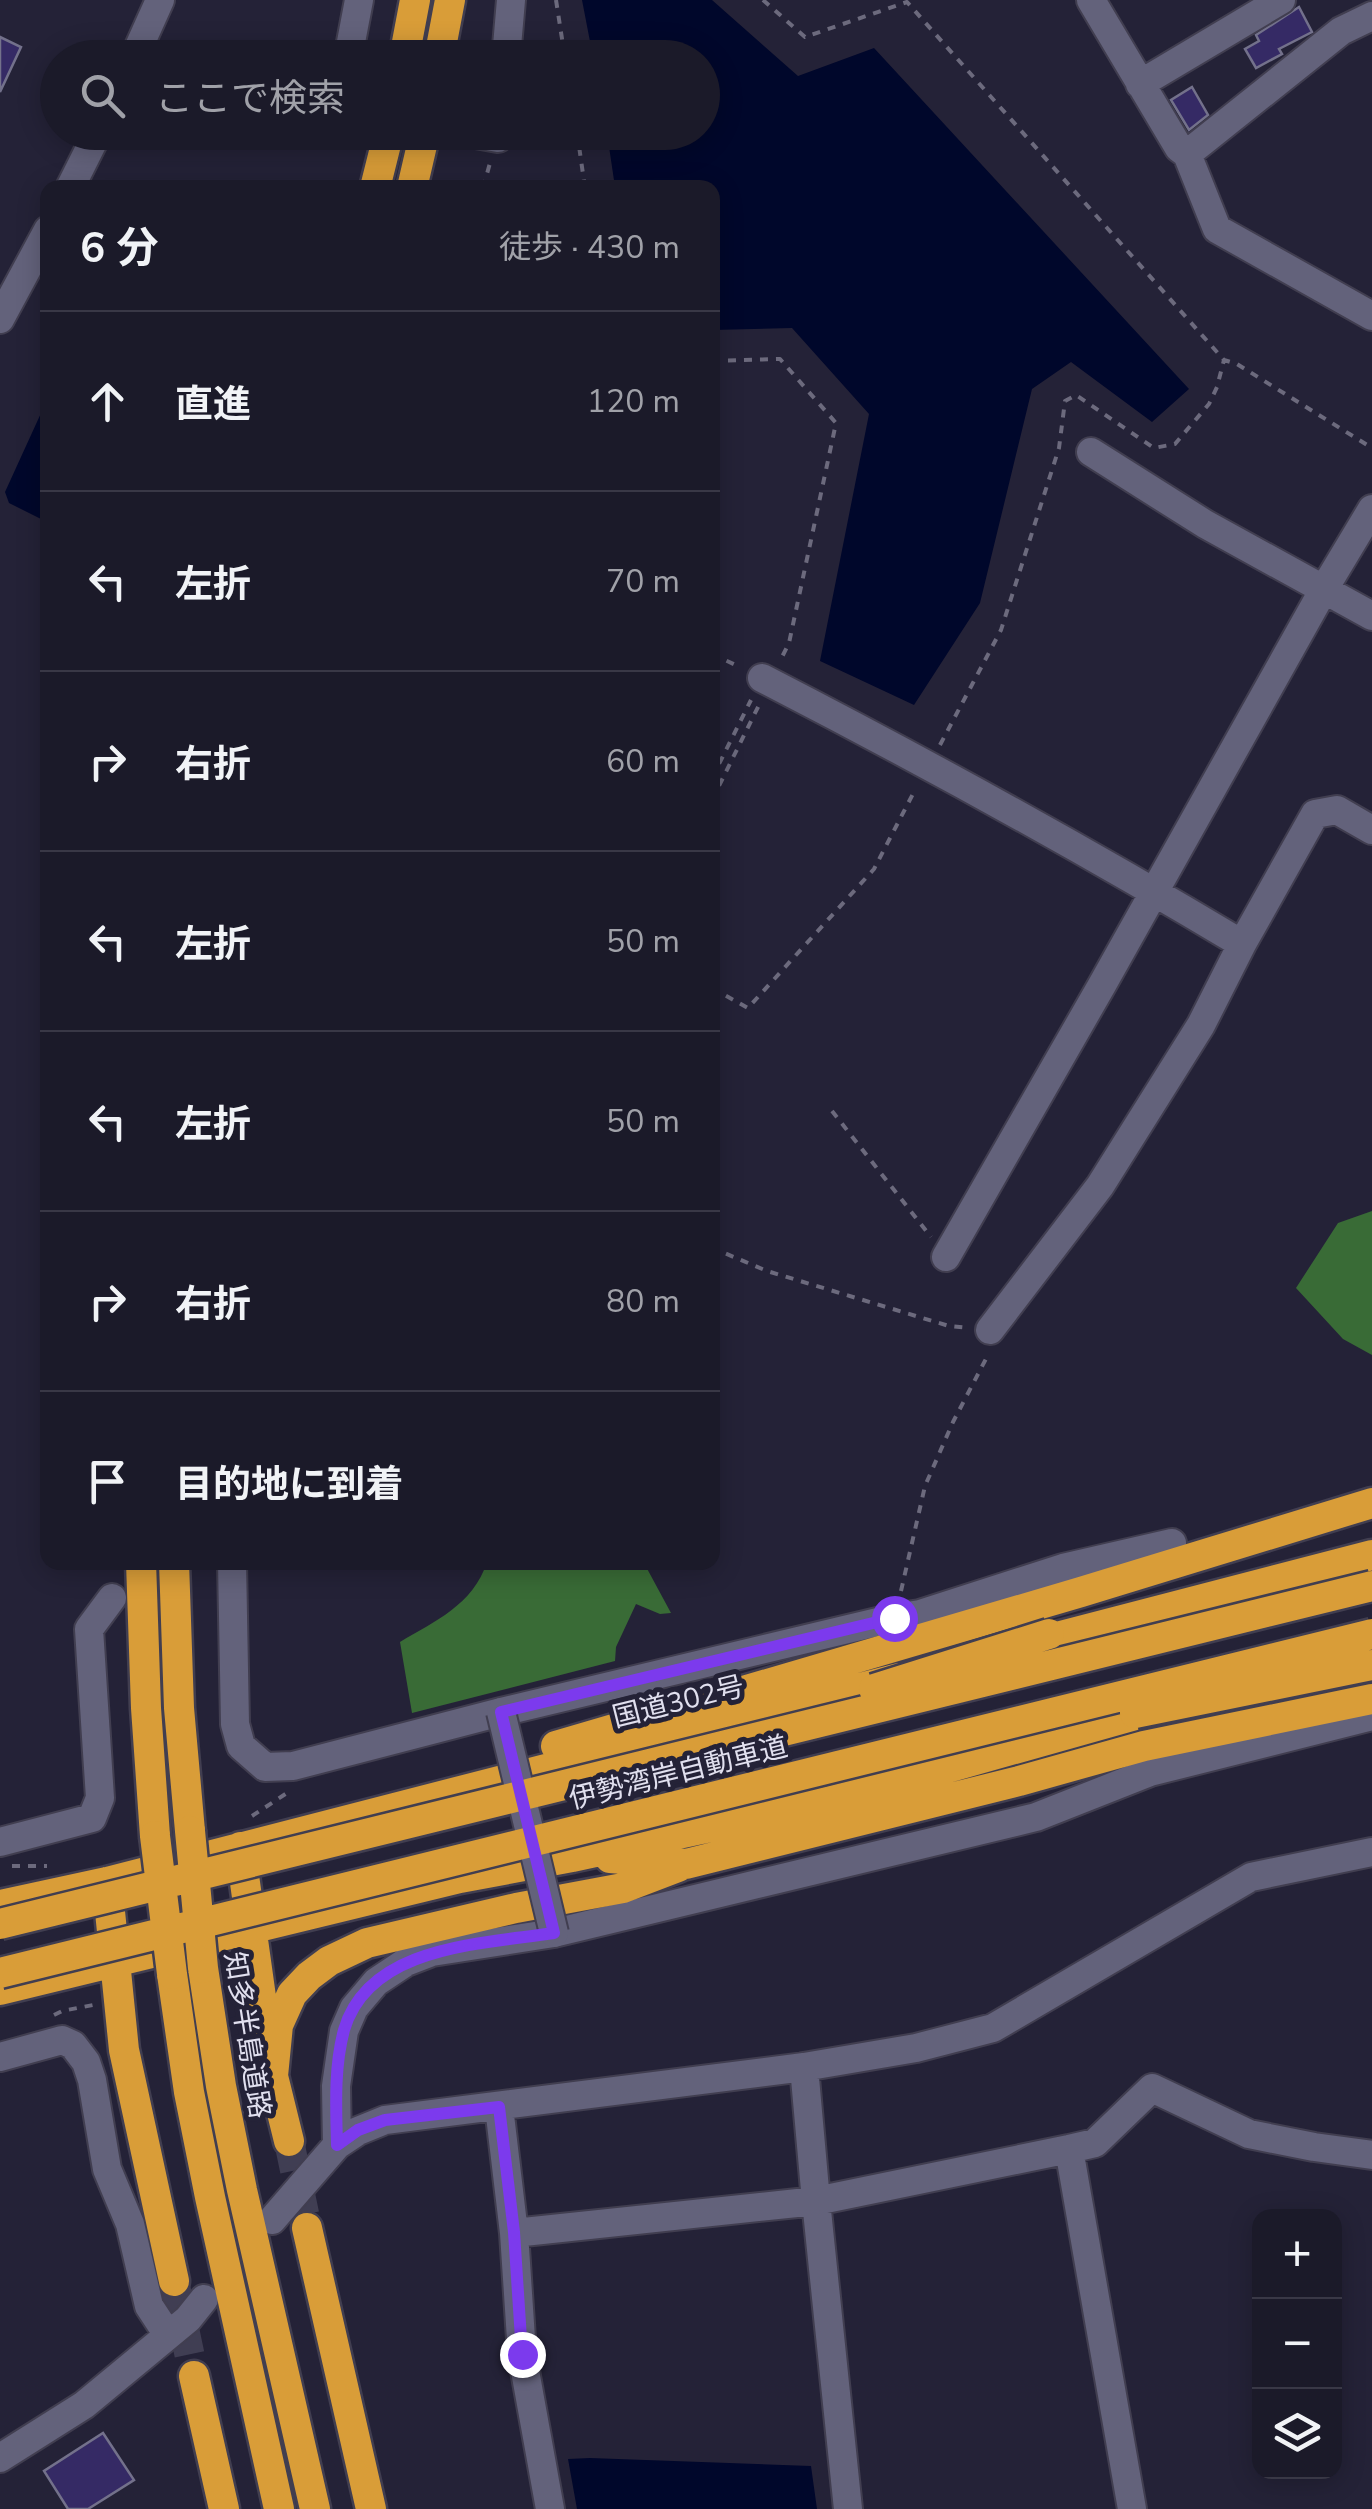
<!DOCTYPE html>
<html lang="ja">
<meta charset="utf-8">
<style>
body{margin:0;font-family:"Nunito Sans","Noto Sans JP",sans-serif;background:#242331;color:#f1f3f6}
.controls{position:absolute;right:30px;bottom:30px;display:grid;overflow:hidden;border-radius:20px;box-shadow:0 5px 25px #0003}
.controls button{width:90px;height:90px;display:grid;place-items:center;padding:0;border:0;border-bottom:2px solid #393846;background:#1b1a29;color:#f1f3f6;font:50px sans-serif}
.stop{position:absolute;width:30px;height:30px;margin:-22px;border:8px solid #7c3aed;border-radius:50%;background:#fff}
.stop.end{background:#7c3aed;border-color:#fff;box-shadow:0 2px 10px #0008}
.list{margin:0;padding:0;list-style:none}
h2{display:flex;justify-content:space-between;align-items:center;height:130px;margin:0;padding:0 40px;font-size:42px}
h2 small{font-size:32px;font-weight:400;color:#a0a1a8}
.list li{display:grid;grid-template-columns:65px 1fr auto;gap:30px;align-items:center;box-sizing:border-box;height:180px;padding:0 40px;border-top:2px solid #393846}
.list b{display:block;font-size:38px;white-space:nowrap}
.list em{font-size:32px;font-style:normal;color:#a0a1a8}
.icon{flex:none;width:55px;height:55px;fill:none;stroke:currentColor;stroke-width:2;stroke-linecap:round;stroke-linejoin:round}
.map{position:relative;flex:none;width:1372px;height:2509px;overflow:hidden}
.search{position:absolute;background:#1b1a29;box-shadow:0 5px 25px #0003;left:40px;top:40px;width:680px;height:110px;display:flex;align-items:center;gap:25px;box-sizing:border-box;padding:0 35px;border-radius:55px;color:#a0a1a8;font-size:38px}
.panel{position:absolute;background:#1b1a29;box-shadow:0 5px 25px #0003;left:40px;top:180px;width:680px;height:1390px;border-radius:20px}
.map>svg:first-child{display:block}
</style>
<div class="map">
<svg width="1372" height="2509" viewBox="0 0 1372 2509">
<rect width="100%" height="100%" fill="#242237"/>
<path fill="#396b36" d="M1372 1211V1355L1343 1339 1296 1288 1338 1223Z
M487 1562 644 1563 671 1613 660 1614 636 1604 616 1647 615 1661 412 1713 400 1642C435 1621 473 1605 487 1562Z"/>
<path fill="#00072b" d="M582 0H712L798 76 874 48 1189 389 1152 422 1071 362 1032 389 980 603 914 705 820 661 869 414 792 328 713 330 712 188 615 187 607 133 702 132V58L593 57Z
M47 400V522L9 503 5 492Z
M590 2458 811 2466 817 2509H577L568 2459Z"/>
<path fill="#352a65" stroke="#73718b" stroke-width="2.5" d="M1299 7 1312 32 1279 49 1282 54 1256 68 1245 49 1259 41 1256 35Z
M0 37 21 47 0 92Z
M1192 87 1208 115 1189 130 1171 100Z
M103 2433 134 2480 88 2509H68L44 2471Z"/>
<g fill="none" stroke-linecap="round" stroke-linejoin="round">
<path stroke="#403e53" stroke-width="30" stroke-dasharray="30 15" stroke-linecap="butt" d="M289 2141 307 2228
M174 2281 194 2376"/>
<defs>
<path id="minor" d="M1091 0 1179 148 1187 154 1217 229 1372 316
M134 58 160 0
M348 58 359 0
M506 58 511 0
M1140 84 1281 0
M465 132 498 138V132
M1187 154 1341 31 1372 16
M70 188 98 132
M0 319 48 230
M1091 452 1205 524 1372 616
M762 678C925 762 1085 850 1242 944
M946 1257 1102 985 1324 589 1372 509
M990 1330 1100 1186 1201 1025 1242 944 1315 814 1337 810 1372 830
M232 1562 235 1724 241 1746 265 1767 293 1766 501 1712 894 1618 920 1614 1063 1568 1172 1543
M0 1842 92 1818 100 1798 89 1629 112 1598
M0 2057 62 2040 73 2045 86 2062 92 2080 107 2169 130 2224 149 2306 168 2335
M804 2067 816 2201 848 2509
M499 2107 514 2233 522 2354 550 2509
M337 2145 336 2086 344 2031 354 2008 376 1982 406 1962 432 1952 554 1933 1036 1817 1150 1772 1372 1716
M1069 2149 1132 2509
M272 2220 337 2145 358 2131 385 2120 804 2067 916 2048 993 2028 1251 1877 1372 1852
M514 2233 816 2201 1069 2149 1095 2143 1152 2088 1249 2134 1314 2147 1372 2155
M0 2458 84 2405 188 2319 204 2299"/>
<path id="highway" d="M404 58 415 0
M439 58 450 0
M375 188 389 132
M412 188 425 132
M141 1562 146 1708 155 1836
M174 1562 179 1708 190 1831
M1026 1645 1372 1555
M556 1746 1081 1592 1372 1503
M240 1847 268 2047
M610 1858 686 1864 1019 1781 1144 1746 1372 1699
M107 1882 124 2050 174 2281
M0 1905 107 1882 899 1678
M203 1968 221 2086 242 2190 315 2509
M172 1974 189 2092 210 2197 279 2509
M0 1990 460 1878 572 1857 830 1801 1160 1708
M289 2141 273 2076 278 2025 292 1994 309 1976 329 1961 367 1943 516 1908 623 1888 678 1867
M307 2228 371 2509
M194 2376 224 2509"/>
</defs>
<use href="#minor" stroke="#413e50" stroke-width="32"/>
<use href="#highway" stroke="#413e50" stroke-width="35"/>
<path stroke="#6c6a7d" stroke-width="4" stroke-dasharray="8 8" stroke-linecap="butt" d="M556 0 565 58
M763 0 805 37 907 2 1224 360 1237 364 1372 448
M577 132 585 188
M483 188 490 163
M712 361 780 359 836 423 789 643 781 659
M712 654 740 667
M940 745 1001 630 1059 448 1065 401 1076 395 1154 448 1175 444 1209 404 1217 387 1224 360
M712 778 751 700
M712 800 760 703
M712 988 748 1008 874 869 916 788
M832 1111 931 1237
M712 1246 722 1252 767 1271 949 1326 969 1328
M901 1591 925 1486 953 1422 989 1353
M252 1816 290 1791
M12 1866H47
M54 2015 62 2011 93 2005"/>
<use href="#minor" stroke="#63627b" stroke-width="28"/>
<use href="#highway" stroke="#d99d38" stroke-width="30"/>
<defs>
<path id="minor-bridge" d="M501 1712 554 1933"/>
<path id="highway-bridge" d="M874 1689 1049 1634
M1135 1713 1372 1665
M190 1831 203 1968
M155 1836 172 1974
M0 1924 1372 1586
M0 1973 1372 1634"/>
</defs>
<use href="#minor-bridge" stroke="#413e50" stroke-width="32" stroke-linecap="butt"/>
<use href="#highway-bridge" stroke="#413e50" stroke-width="35" stroke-linecap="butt"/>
<use href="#minor-bridge" stroke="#63627b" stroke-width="28"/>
<use href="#highway-bridge" stroke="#d99d38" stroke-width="30"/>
</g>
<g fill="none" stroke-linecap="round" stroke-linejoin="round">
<path stroke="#7c3aed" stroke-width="12" d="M522 2354 514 2232 499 2107 385 2120 358 2130 337 2145C336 2107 334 2067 344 2030 369 1945 483 1944 554 1933L501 1712 894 1618"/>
</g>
<g text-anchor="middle" stroke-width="10" stroke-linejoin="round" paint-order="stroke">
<g font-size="28" fill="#e1e0ef" stroke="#242237">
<text transform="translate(678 1701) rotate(-14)" y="10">国道302号</text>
<text transform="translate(678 1772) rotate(-14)" y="10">伊勢湾岸自動車道</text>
<text transform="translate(248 2035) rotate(81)" y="10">知多半島道路</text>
</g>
</g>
</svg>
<div class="controls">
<button>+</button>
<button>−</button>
<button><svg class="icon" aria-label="layers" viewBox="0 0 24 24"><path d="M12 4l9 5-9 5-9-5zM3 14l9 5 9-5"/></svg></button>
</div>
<div class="stop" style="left:894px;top:1618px"></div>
<div class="stop end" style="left:522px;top:2354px"></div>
<div class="search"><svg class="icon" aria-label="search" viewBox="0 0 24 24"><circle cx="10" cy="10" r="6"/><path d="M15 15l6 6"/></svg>ここで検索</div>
<section class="panel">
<h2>6 分<small>徒歩 · 430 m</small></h2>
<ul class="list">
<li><svg class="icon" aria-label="ahead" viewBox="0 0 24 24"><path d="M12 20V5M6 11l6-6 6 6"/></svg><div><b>直進</b></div><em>120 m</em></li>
<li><svg class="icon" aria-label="left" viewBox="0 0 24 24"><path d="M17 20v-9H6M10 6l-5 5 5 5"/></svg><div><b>左折</b></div><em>70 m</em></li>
<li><svg class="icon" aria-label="right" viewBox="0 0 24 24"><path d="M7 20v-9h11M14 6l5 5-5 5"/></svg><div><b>右折</b></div><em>60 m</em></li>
<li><svg class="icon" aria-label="left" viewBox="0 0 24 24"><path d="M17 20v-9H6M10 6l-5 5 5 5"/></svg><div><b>左折</b></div><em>50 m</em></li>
<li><svg class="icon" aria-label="left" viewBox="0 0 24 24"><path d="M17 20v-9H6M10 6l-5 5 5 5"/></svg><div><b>左折</b></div><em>50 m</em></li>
<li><svg class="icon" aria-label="right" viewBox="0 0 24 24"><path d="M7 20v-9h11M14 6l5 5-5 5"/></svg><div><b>右折</b></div><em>80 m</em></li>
<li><svg class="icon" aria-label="arrive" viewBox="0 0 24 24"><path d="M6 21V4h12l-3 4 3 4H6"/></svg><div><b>目的地に到着</b></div></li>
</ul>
</section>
</div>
